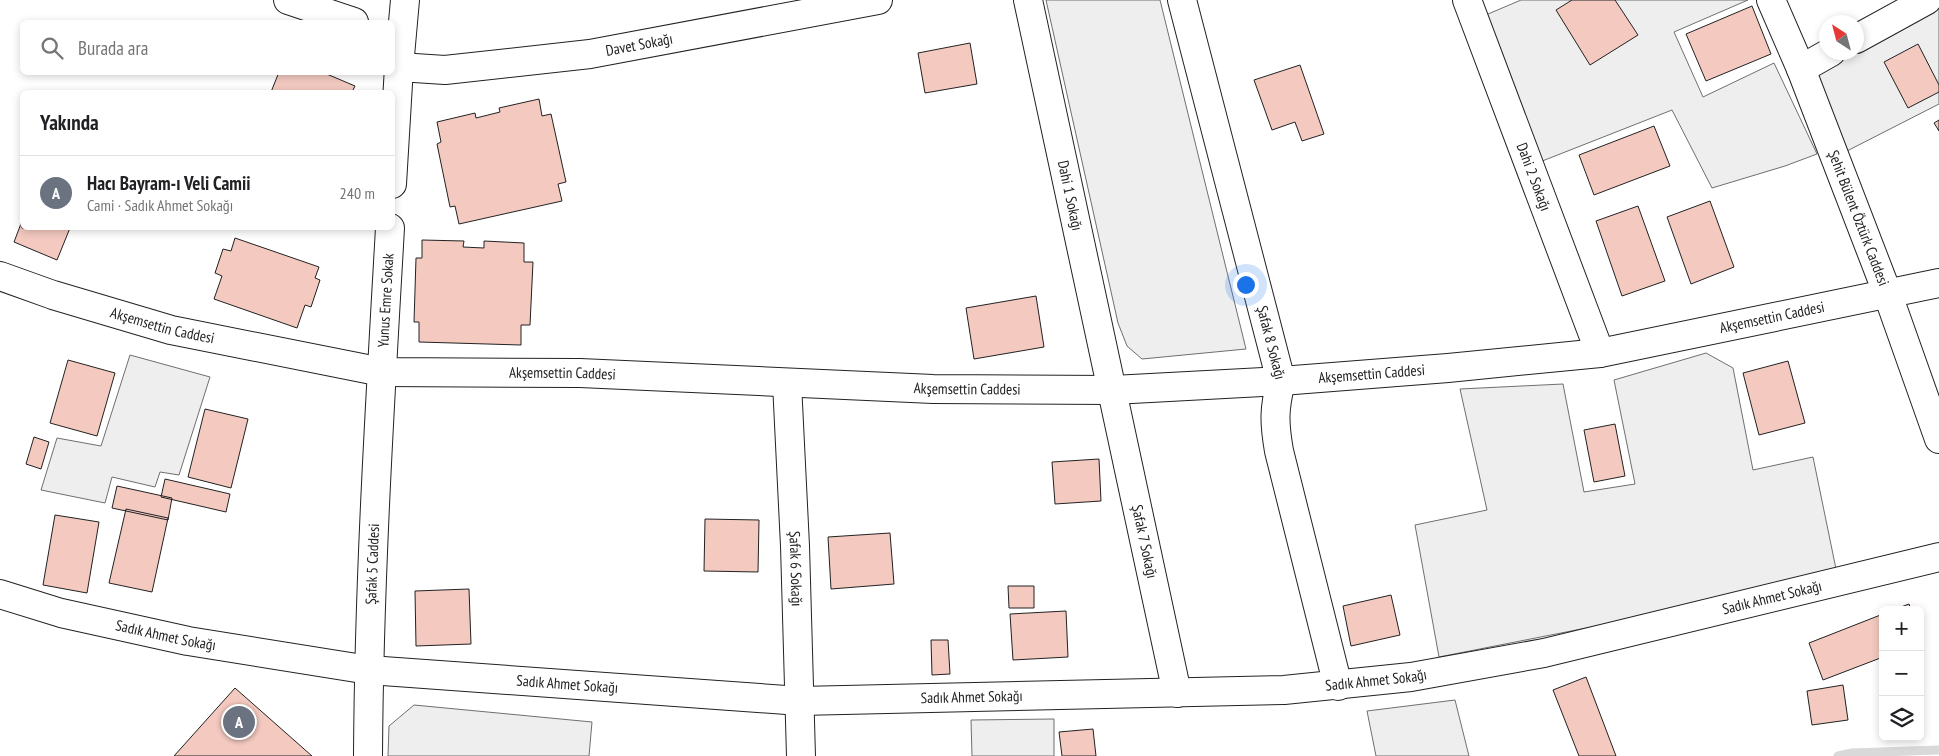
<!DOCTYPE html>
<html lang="tr">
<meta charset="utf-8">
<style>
body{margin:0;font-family:"PT Sans Narrow",sans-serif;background:#f2f2f2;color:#202124}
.controls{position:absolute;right:15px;bottom:15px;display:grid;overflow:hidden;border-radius:8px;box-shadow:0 2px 8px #0003}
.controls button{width:45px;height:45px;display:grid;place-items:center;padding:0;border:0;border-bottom:1px solid #e0e0e0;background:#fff;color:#202124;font:25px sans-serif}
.compass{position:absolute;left:1819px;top:15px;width:45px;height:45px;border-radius:50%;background:#fff;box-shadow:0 2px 8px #0003;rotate:324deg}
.you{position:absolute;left:1245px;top:284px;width:18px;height:18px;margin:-12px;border:4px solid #fff;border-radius:50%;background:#1a73e8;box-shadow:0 0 0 8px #1a73e833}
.badge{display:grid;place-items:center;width:32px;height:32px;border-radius:50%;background:#c62828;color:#fff;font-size:16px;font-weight:700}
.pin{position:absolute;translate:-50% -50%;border:2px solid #fff;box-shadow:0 1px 5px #0006}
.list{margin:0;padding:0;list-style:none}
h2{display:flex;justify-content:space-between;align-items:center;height:65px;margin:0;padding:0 20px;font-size:21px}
h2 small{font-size:16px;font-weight:400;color:#757577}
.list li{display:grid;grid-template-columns:32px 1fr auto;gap:15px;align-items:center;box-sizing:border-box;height:75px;padding:0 20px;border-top:1px solid #e0e0e0}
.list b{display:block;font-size:19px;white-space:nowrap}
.list p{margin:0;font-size:16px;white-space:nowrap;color:#757577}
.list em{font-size:16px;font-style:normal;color:#757577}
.icon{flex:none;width:28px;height:28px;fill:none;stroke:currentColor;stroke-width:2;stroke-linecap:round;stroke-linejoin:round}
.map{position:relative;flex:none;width:1939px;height:756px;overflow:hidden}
.search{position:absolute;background:#fff;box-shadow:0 2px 8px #0003;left:20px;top:20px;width:375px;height:55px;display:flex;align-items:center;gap:12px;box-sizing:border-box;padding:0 18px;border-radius:8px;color:#757577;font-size:19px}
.panel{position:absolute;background:#fff;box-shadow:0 2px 8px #0003;left:20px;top:90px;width:375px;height:140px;border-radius:8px}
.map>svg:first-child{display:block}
</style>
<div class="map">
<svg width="1939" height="756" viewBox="0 0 1939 756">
<rect width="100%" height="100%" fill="#fff"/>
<path fill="#eee" stroke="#6f6f6f" d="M1046 0H1160L1246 349 1142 359 1127 346 1118 323Z
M1521 0H1748L1674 32 1703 97 1774 63 1817 154 1785 166 1712 188 1672 110 1527 167 1474 20Z
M1939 5V104L1845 152 1817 75 1822 69 1853 53 1856 52Z
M1706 353 1733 368 1753 470 1813 457 1836 569 1617 622 1439 657 1415 525 1487 510 1460 389 1563 384 1584 492 1635 484 1614 380Z
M130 355 210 377 179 475 160 472 155 487 112 477 105 503 41 490 57 438 101 446Z
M1455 700 1469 756H1376L1367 711Z
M414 705 592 722 589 756H388L389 726Z
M1054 719V756H972L971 720Z"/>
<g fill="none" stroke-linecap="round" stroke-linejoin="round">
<path stroke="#d9d9d9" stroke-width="9" d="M1838 756 1852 753 1939 750"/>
</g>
<path fill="#f3c9c0" stroke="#222" d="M1572 0H1615L1638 35 1590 65 1556 10Z
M1752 6 1771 54 1706 81 1686 34Z
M970 43 977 84 925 93 918 53Z
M1918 44 1939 85V92L1908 108 1884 62Z
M1300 65 1324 134 1302 141 1295 122 1272 130 1254 80Z
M279 72H322L355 86 352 92H271Z
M539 99 542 116 551 114 566 182 558 184 562 201 459 224 455 206 450 207 437 144 441 142 437 122 475 113 476 118 500 112 499 108Z
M1939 120V131L1934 123Z
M1654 126 1670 166 1594 195 1579 155Z
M1710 201 1734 267 1691 284 1667 217Z
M1638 206 1665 281 1622 296 1596 221Z
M22 221V228H70L57 260 14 242Z
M235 238 319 267 315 278 320 280 311 307 305 305 297 328 214 299 222 276 215 273 223 249 231 251Z
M422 240 464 241 463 247 484 248V241L524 243V262H533L530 325H521V345L419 342V322H414L416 258H422Z
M1036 296 1044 347 974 359 966 308Z
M68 360 115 373 97 436 50 423Z
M1788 361 1805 423 1759 435 1743 373Z
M205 409 248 419 231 488 188 477Z
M1615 424 1625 476 1594 482 1584 430Z
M34 437 49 442 41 469 26 464Z
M1099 459 1101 501 1055 504 1052 462Z
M165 479 230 494 226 512 161 497Z
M117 486 172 498 168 520 112 508Z
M126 509 168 518 152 592 109 583Z
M55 515 99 522 87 593 43 585Z
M705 519 759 520 758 572 704 571Z
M890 533 894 584 831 589 828 537Z
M1008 586H1034V608H1009Z
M469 589 471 644 416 646 415 591Z
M1391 595 1400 635 1351 646 1343 606Z
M1909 604 1911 610H1893Z
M1066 611 1068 657 1013 660 1010 614Z
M1883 614V657L1823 680 1809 643Z
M931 640H948L950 674 932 675Z
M1586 677 1616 756H1579L1553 690Z
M1843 685 1848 720 1812 725 1807 691Z
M235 688 312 756H174Z
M1093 729 1096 756H1062L1059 732Z"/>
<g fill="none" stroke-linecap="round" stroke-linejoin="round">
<defs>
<g id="street">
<path d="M288 0 354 22"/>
<path id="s1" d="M1028 0 1177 693"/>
<path id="s2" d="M1182 0 1281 381C1274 409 1274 422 1279 451L1338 686"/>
<path id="s3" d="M1467 0 1600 353"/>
<path d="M1856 39 1927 0"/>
<path id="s4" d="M399 67 445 70 590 54 878 0"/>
<path d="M1801 69 1831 52"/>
<path id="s5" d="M787 383 795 546 801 756"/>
<path id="s6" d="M0 594 61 613 188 641 369 670 800 701 1284 690 1411 677 1544 653 1939 557"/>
</g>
<g id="secondary">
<path id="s7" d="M1771 0 1801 69 1888 295 1939 439"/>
<path d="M392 184 399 67 405 0"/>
<path id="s8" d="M0 276 53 295 171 330 382 372 580 373 933 389 1113 390 1281 381 1448 368 1600 353 1939 283"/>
<path id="s9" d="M368 756C369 580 380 403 390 228"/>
</g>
</defs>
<use href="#street" stroke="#222" stroke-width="30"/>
<use href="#secondary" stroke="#222" stroke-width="30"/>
<use href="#street" stroke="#fff" stroke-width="28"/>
<use href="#secondary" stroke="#fff" stroke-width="28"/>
</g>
<g text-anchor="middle" stroke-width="4" stroke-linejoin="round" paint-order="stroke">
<g font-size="15" fill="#222" stroke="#fff">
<text dy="5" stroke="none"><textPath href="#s4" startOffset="242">Davet Sokağı</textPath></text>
<text dy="5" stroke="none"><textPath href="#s3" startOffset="189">Dahi 2 Sokağı</textPath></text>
<text dy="5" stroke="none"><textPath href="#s1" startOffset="200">Dahi 1 Sokağı</textPath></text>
<text dy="5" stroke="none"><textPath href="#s7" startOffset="235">Şehit Bülent Öztürk Caddesi</textPath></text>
<text dy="5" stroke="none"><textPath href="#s9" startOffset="456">Yunus Emre Sokak</textPath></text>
<text dy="5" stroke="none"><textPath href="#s8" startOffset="1790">Akşemsettin Caddesi</textPath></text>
<text dy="5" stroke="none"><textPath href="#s8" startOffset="170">Akşemsettin Caddesi</textPath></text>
<text dy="5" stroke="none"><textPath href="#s2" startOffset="354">Şafak 8 Sokağı</textPath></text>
<text dy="5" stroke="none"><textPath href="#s8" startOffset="575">Akşemsettin Caddesi</textPath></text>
<text dy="5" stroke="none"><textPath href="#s8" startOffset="1385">Akşemsettin Caddesi</textPath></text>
<text dy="5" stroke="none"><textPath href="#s8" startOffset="980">Akşemsettin Caddesi</textPath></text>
<text dy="5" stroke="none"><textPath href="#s1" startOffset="554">Şafak 7 Sokağı</textPath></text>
<text dy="5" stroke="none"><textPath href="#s9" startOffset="192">Şafak 5 Caddesi</textPath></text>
<text dy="5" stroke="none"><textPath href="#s5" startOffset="186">Şafak 6 Sokağı</textPath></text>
<text dy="5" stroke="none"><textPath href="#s6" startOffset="1791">Sadık Ahmet Sokağı</textPath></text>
<text dy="5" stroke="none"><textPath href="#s6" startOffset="171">Sadık Ahmet Sokağı</textPath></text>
<text dy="5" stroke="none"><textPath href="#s6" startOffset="1386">Sadık Ahmet Sokağı</textPath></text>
<text dy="5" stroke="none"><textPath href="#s6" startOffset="576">Sadık Ahmet Sokağı</textPath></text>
<text dy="5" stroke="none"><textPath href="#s6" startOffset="981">Sadık Ahmet Sokağı</textPath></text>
</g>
</g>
</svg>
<div class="controls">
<button>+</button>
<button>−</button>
<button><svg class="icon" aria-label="layers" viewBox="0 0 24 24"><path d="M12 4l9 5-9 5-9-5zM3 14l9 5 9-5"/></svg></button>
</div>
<svg class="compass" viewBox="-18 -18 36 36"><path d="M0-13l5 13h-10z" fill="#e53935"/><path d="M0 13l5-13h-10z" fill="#757577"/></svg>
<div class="you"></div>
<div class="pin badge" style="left:239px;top:722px;background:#6b7280">A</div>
<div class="search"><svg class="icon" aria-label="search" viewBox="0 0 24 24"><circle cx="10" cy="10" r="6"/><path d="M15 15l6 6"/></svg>Burada ara</div>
<section class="panel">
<h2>Yakında<small></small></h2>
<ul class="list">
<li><span class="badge" style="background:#6b7280">A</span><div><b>Hacı Bayram-ı Veli Camii</b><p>Cami · Sadık Ahmet Sokağı</p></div><em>240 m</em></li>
</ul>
</section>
</div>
